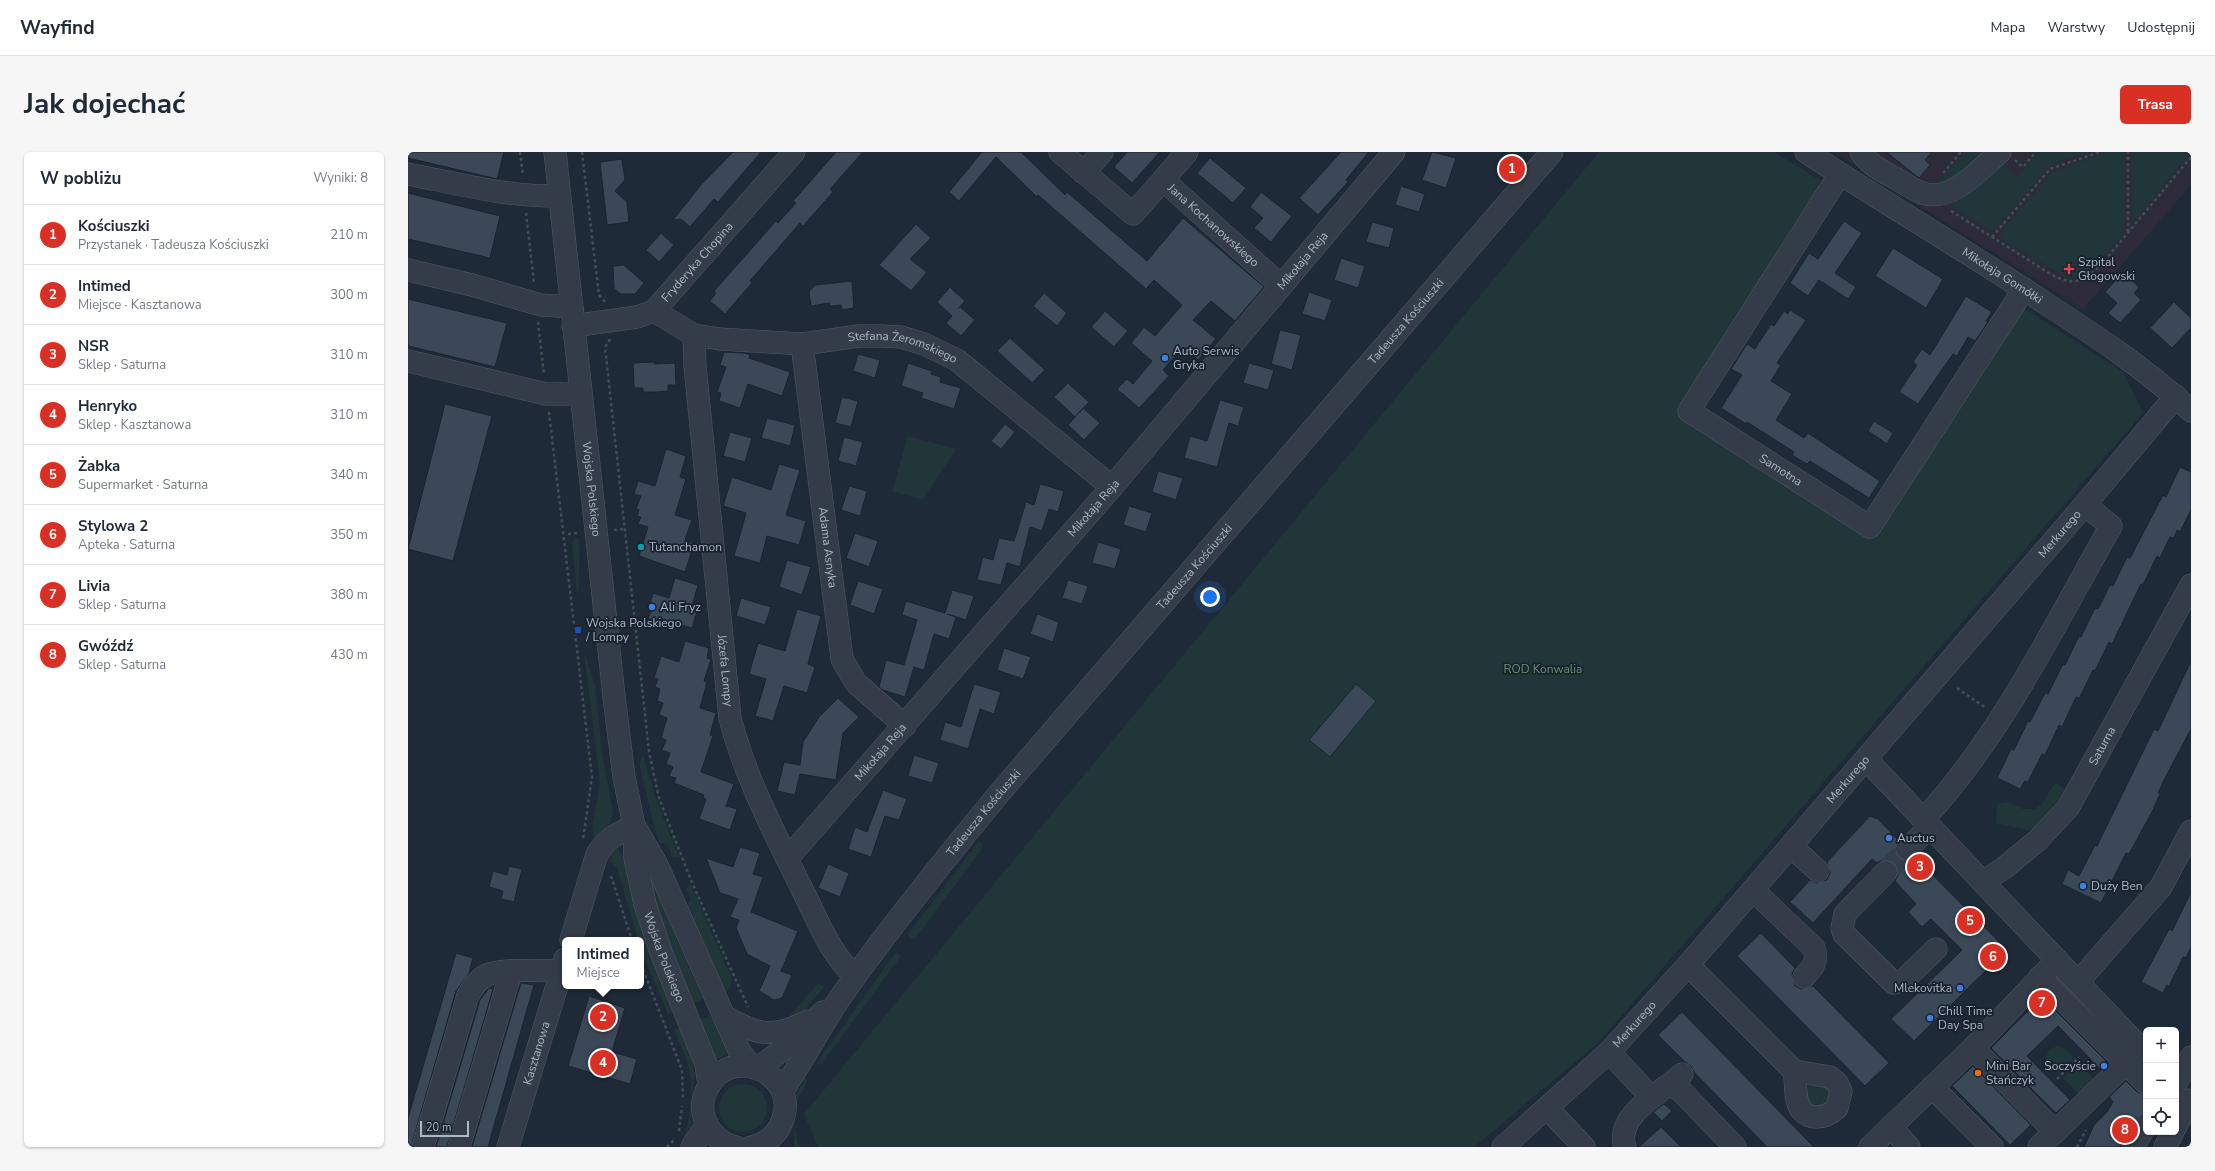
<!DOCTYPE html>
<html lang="pl">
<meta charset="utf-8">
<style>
body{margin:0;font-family:"Nunito Sans",sans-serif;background:#f6f6f7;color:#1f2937}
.controls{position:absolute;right:12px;bottom:12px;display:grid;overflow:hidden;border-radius:6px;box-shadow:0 1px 3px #0004}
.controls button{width:36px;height:36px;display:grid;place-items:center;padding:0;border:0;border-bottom:1px solid #e0e1e3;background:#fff;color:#1f2937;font:20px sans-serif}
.scale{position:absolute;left:12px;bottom:10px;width:49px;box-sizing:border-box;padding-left:4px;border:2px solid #adb6c5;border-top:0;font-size:11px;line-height:14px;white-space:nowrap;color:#adb6c5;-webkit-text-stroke:3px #18212d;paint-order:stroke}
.you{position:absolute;left:802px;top:445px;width:14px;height:14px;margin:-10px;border:3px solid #fff;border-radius:50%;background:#1a73e8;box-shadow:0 0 0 6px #1a73e833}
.badge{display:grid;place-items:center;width:26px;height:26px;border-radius:50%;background:#d93025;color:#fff;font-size:13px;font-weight:700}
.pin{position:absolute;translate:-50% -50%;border:2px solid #fff;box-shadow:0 1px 4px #0006}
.popup{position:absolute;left:154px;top:785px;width:82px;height:52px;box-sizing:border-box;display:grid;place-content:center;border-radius:6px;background:#fff;filter:drop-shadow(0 1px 3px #0005);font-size:13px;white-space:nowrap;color:#747a83}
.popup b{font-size:15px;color:#1f2937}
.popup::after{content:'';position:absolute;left:50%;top:100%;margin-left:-8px;border:8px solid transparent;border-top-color:#fff}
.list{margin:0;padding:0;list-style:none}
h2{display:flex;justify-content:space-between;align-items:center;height:52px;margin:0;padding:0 16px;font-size:17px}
h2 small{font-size:13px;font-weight:400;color:#747a83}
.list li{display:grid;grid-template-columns:26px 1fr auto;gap:12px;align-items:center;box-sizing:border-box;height:60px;padding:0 16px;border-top:1px solid #e0e1e3}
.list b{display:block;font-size:15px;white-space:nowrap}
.list p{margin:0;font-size:13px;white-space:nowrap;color:#747a83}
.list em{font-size:13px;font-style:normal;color:#747a83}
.icon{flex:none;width:22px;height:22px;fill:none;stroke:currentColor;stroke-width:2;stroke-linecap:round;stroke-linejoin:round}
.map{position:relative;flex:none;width:1783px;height:995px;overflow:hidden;border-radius:6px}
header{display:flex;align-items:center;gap:24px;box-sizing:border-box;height:56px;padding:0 20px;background:#fff;border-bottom:1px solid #e0e1e3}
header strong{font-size:19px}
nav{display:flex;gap:22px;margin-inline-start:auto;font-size:14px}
.intro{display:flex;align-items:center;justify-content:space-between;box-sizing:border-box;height:96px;padding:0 24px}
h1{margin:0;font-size:28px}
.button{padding:10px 18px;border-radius:6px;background:#d93025;color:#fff;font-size:14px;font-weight:700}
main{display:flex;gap:24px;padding:0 24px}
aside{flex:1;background:#fff;border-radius:6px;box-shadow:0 1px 3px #0004}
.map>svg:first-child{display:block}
</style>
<header>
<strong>Wayfind</strong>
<nav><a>Mapa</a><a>Warstwy</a><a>Udostępnij</a></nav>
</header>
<div class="intro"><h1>Jak dojechać</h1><a class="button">Trasa</a></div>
<main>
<aside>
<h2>W pobliżu<small>Wyniki: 8</small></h2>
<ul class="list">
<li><span class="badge">1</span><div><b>Kościuszki</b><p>Przystanek · Tadeusza Kościuszki</p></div><em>210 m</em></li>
<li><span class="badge">2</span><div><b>Intimed</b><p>Miejsce · Kasztanowa</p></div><em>300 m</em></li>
<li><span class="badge">3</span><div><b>NSR</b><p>Sklep · Saturna</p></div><em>310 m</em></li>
<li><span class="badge">4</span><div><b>Henryko</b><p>Sklep · Kasztanowa</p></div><em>310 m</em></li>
<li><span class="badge">5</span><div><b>Żabka</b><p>Supermarket · Saturna</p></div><em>340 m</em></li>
<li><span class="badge">6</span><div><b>Stylowa 2</b><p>Apteka · Saturna</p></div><em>350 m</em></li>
<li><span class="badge">7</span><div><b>Livia</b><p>Sklep · Saturna</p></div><em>380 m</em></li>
<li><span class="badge">8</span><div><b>Gwóźdź</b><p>Sklep · Saturna</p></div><em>430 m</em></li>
</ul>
</aside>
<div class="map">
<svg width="1783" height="995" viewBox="0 0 1783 995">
<rect width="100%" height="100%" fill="#1f2a38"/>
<path fill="#2d2b39" d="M1426 0H1783V33L1675 157Z"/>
<path fill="#213639" d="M1191 0H1366L1420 33 1272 263 1464 385 1614 155 1715 220 1735 261 1190 891 1066 995H410L396 962Z
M1557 0H1584L1561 20 1525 36Z
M1631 0H1682L1642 13 1586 78H1582L1542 54 1558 36 1591 9 1609 25Z
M1701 0H1717L1716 81 1683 118 1677 122 1661 127 1590 84 1645 19Z
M1723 0H1783L1725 71Z
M500 284 548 297 514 348 484 339Z
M168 386 172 388 170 449 164 390Z
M176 499 187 534 194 601 205 660 200 677 187 687 184 676 192 631Z
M235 604 248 647 271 705H264L260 693 251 690 245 670 231 611Z
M1647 631 1664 640 1628 680 1588 671 1589 652 1601 650 1615 657H1627L1633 653Z
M571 689 575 694 573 698 506 788 499 783Z
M206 697H210L215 704 231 768 266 860 260 862 234 802 233 788H230L209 716 197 705Z
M282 731 324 827 323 834 317 839 279 755 283 747 278 737Z
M245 732 295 847 283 852 260 794 243 733Z
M488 800 493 804 415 910 412 913 408 912Z
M410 831 416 835 393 862 380 866Z
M303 863 319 899 318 903 307 908 290 869Z
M273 875 284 906 287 923 284 945 283 972 275 991 274 988C282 978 285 935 282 922 279 907 272 892 266 878Z
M1649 894 1658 897 1666 906 1650 921 1638 906 1641 898Z
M1671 911 1687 928 1672 943 1655 926Z
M397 925 399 929C397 935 394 939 391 944 385 958 385 981 392 995H386L388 942Z
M1403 931 1421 933 1424 950 1403 956 1397 938Z
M311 956a24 24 0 1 1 48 0a24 24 0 1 1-48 0Z"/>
<path fill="#3b4858" stroke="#1a232f" d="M0 0H96L89 27 0 6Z
M325 0H353L310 50 306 47 282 75 273 67 265 68 292 34Z
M428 0H455L422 37 425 40 395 74 392 71 342 129 344 131 317 162 302 149 308 141 306 139 368 69 370 71 388 51 385 49Z
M574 0H613L657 43 659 40 739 109 775 66 856 135 827 169 803 149 785 168 808 187 790 208 775 195 755 218 761 224 731 256 709 237 719 227 725 232 744 209 723 191 736 175 747 184 774 153 746 128 738 137 630 43 629 45 588 5 551 49 541 40Z
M719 0H752L724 31 706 15Z
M933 0H961L938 28 940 30 910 63 891 46Z
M1024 0 1048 6 1038 36 1014 28Z
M1478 0H1524L1517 8 1522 13 1511 26Z
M802 6 838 36 825 51 789 21Z
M214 7 217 28 207 39 219 50 221 70 199 73 192 10Z
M993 34 1017 42 1011 60 987 53Z
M853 40 884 64 863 90 846 76 855 66 842 55Z
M0 41 92 64 82 106 0 87Z
M1436 69 1454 81 1427 121 1448 135 1440 147 1411 128 1400 144 1382 131 1401 101 1410 107Z
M964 70 986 76 981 96 958 90Z
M508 72 523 86 502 107 519 120 503 139 471 113Z
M253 81 266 93 251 110 238 98Z
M1485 96 1535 127 1518 156 1467 124Z
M933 106 957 114 950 136 926 128Z
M216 113 236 131 227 142H212L206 136 205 114Z
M1715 120 1731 135 1726 141 1733 148 1712 171 1700 161 1709 151 1697 140Z
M444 129 446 156 434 158 433 153 422 154V151L403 154 401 140 407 133Z
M542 135 557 149 550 157 552 155 567 168 553 184 538 171 544 164 529 150Z
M901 140 924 148 917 169 894 162Z
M636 141 659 161 649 174 625 154Z
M1558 144 1584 160 1578 169 1580 170 1567 189 1560 185 1549 204 1545 202 1510 252 1491 240 1509 213 1505 210 1514 197 1522 203Z
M0 147 99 171 87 215 0 194Z
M1766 150 1783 166V176L1764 196 1742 176Z
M1382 158 1398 168 1369 211 1373 213 1363 229 1384 242 1368 268 1396 286 1400 281 1472 329 1461 346 1402 309 1399 312 1384 303 1386 300 1339 270 1338 272 1313 256 1334 223 1323 217 1339 192 1347 197 1363 172 1366 174 1376 159 1380 162Z
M697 159 720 179 706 195 683 175Z
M872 178 893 183 884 218 863 212Z
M602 186 637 218 624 231 589 199Z
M316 200 336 201 342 203 341 206 382 220 374 244 340 232 332 256 311 249 313 241 309 240 318 215 312 213Z
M450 202 472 208 467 226 445 219Z
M247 210 246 212 267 211 268 233H260V239L248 240H235V236H226L225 211Z
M500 211 524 219 523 222 533 225 532 230 553 236 546 257 513 246 515 241 493 234Z
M841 211 866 218 860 238 835 231Z
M660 231 681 250 667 265 646 245Z
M434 245 450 249 443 275 427 271Z
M812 248 836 255 830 274 821 271 809 315 776 306 782 284 799 289Z
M37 252 84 264 45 409 0 397Z
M675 256 692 271 676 288 660 273Z
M359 266 387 273 382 294 353 286Z
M1466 269 1485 281 1479 292 1460 279Z
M597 272 607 280 593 297 583 289Z
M322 280 344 286 337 310 315 304Z
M436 285 455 290 448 314 430 309Z
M258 297 278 304 272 325 278 327 267 363 284 368 277 388 286 392 277 420 231 404 240 375 230 372 233 365 229 364 231 358 228 357 233 344 226 342 230 329 247 334Z
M371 312 392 318 378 363 398 369 391 393 359 384 352 411 326 404 338 361 315 354 324 325 363 338Z
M1772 315 1783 320V358L1772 380 1769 378 1766 386 1762 385 1752 406 1749 404 1735 433 1733 432 1704 492 1701 490 1687 519 1685 518 1671 547 1668 545 1654 575 1651 573 1637 603 1634 602 1620 630 1617 629 1612 637 1589 626 1603 597 1606 598 1620 569 1622 570 1637 541 1640 542 1655 512 1657 513 1671 484 1673 485 1687 456 1690 457 1702 433 1705 434 1719 405 1722 406 1755 343 1758 345Z
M750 319 775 326 768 348 744 340Z
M632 332 656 339 650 360 641 357 634 379 622 375 612 415 599 411 593 433 569 428 575 405 585 408 591 386 606 389 618 350 626 353Z
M441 334 459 339 452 364 433 358Z
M721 354 744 361 738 380 715 373Z
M447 381 470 389 461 415 438 406Z
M690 390 713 397 707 417 684 411Z
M379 408 403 415 394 443 371 435Z
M267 426 290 433 284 454 290 456 284 476 254 467 252 471 240 467 243 459 240 458 245 441 261 446Z
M660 428 680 434 674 452 654 446Z
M450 429 475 437 466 462 442 453Z
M544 438 566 444 558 468 539 462 548 465 541 487 526 482 516 518 506 515 497 545 475 538 471 535 478 508 496 513 509 468 494 463 498 449 537 461Z
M333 446 363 455 357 473 328 464Z
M389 457 413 464 400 512 407 515 399 541 376 534 365 569 347 564 358 527 341 522 350 491 377 499Z
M629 462 651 470 645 490 622 482Z
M277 489 301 496 299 506 303 507 296 529 299 530 292 556 308 561 302 583 305 584 293 620 326 632 318 654 329 657 322 678 291 667 298 647 295 646 296 643 266 631 268 626 261 624 265 615 258 612 262 601 254 598 258 588 253 586 259 566 251 563 255 551 249 549 252 537 247 535 250 527 246 526 253 504 271 510Z
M596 496 623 505 615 527 589 518Z
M1783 509V577L1756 628 1750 641 1752 642 1744 660 1721 702 1718 701 1693 751 1654 732 1660 718 1671 724 1687 693 1689 694 1746 577 1750 579Z
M566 532 593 540 586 562 572 557 560 597 532 588 537 570 553 575Z
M948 532 968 549 922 605 901 588Z
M430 546 451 565 435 581 428 628 392 622 387 643 369 639 376 610 392 613 395 590 411 565Z
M506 603 531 611 524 631 500 624Z
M475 638 499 647 491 668 477 664 463 705 440 697 447 675 459 680Z
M1462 664 1470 667 1490 688 1487 700 1490 706 1502 709 1508 706 1599 798 1506 889 1483 867 1554 798 1523 767 1514 775 1500 760 1508 752 1487 729 1490 723 1487 711 1481 708H1474L1469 711 1464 707 1405 771 1382 750 1402 728 1408 731 1419 728 1422 721 1419 710Z
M332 695 352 701 345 722 355 725 343 760 390 779 373 819 384 823 374 846 366 848 351 839 362 814 339 802 328 776 331 768 322 765 330 747 312 741 298 706 325 715Z
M420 712 441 721 432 745 410 736Z
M101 714 114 717 106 750 93 747 95 739 81 735 85 719 99 723Z
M1783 740V795L1778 806 1775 805 1761 834 1759 833 1755 841 1733 830 1761 777 1764 779Z
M1353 781 1387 816 1384 822 1387 834 1393 837 1405 834 1481 911 1457 934 1329 804Z
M48 801 65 806 61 821 48 839 3 995H0V966Z
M113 831 126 833 80 995H64Z
M81 836 85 837 39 995H28L72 848Z
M181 844 217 856 204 900 229 907 222 932 160 914Z
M1634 845 1700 911 1693 918 1650 874 1619 904 1662 948 1648 961 1583 896Z
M1274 860 1406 995H1359L1286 920 1283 914 1277 910 1250 883Z
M1565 914 1623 973 1602 993 1544 934Z
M1718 929 1729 940 1738 943 1737 961 1727 967 1712 995H1676L1686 973 1699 960 1705 950 1701 945Z
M1256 952 1264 959 1254 969 1245 960Z
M1253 975 1273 995H1231Z"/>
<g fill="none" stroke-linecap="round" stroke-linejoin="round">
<path stroke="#343f4d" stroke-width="22" stroke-dasharray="22 11" stroke-linecap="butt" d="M1478 720 1499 697"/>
<defs>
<g id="minor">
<path id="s1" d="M147 0 206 544 216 625 226 674 227 706 237 752 253 800 298 912 301 933"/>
<path id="s2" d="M652 0 725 62 755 28 872 133"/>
<path id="s3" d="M1398 0C1477 51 1558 99 1637 151 1688 184 1738 217 1783 259"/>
<path d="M1453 0C1461 13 1474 19 1487 26 1495 31 1504 37 1514 41 1544 51 1571 18 1592 0"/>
<path d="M676 21 694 0"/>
<path d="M0 22C51 32 99 45 151 44"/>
<path id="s4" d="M1432 22 1281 259 1462 375 1616 137"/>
<path d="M755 28 779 0"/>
<path d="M0 118 64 133 133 153 164 155"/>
<path id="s5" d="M246 159 286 183 312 187 394 192 451 184H474L493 185 516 192 549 208 704 335"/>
<path id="s6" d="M165 174 229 165 246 159 386 0"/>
<path id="s7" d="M286 183 287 214 322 566C337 625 367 682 394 737 410 768 421 801 447 824"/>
<path id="s8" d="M394 192 434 507 448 531 497 574"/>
<path d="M0 209 138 242H172"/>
<path d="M1458 607 1738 902"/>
<path d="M1515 668C1594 583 1646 474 1703 374L1677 353"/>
<path d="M227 675 249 713 331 898 342 913"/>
<path d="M1383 694 1410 719"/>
<path d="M1499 697 1522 675"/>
<path id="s9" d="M379 707 704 335 986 0"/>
<path d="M1478 720 1437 762 1434 776 1436 782 1486 831 1496 828 1528 797"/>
<path id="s10" d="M1575 730 1596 716 1630 688 1660 656 1783 433"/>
<path d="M1345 738 1406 796C1410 809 1405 816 1396 825"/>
<path d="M163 788 189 702C199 686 210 681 226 674"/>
<path d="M1280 813 1386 919 1422 925 1429 931 1433 939 1429 956C1415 969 1394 969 1389 948 1387 938 1388 928 1386 919"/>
<path d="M1632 825 1738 931"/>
<path d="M1670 830 1753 735 1783 679"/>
<path d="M316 864C348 883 366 887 400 869"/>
<path d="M1565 896 1647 980 1631 995"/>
<path d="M1201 900 1243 945"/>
<path d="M350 916 377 896 415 860"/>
<path d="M1768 931 1783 905"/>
<path d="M1263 932 1273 939 1327 995"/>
<path d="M1524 935 1584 995"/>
<path id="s11" d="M374 939C397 906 415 869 439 836 486 770 537 707 589 644L1144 0"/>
<path d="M1139 956 1176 995"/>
<path d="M1768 974 1781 948"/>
<path d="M1483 975 1501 995"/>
<path d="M1647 980 1718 911"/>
<path d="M15 995 60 843C65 835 70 827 79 823 92 816 137 819 153 819"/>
<path d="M51 995 103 820"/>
<path id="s12" d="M100 995 157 807"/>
<path d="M284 995 299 972"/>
<path d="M328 995C306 991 290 967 296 945 313 886 399 920 372 974 367 985 355 993 343 995"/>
<path id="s13" d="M1095 995 1201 900 1280 813 1673 357 1768 244"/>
<path d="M1217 995C1206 963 1255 940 1274 922"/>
<path d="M1462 995 1565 896 1649 808"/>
<path d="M1725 995 1738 973"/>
<path d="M1757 995 1765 980"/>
</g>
</defs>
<use href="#minor" stroke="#505966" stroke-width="23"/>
<path stroke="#3c5253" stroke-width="2.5" stroke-dasharray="3 3" stroke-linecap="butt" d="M112 0 115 24
M174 0 191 143 198 151
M1607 8 1615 15 1628 0
M1535 21 1553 0
M1543 59 1644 123C1666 134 1675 130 1693 113L1783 5
M118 61 126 131
M1720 80V0
M1584 85 1642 17 1692 0
M130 170 136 223
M202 187 197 195 241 600 251 646 282 726 340 855
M141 260 184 625 175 687
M206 378 216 377
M160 382 170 381
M1549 536 1578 556
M203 724 224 788
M233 812 274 918 275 947
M1649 927 1671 905
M271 979 274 954
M259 995 266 988
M1669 995 1678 978"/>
<use href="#minor" stroke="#333c48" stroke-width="22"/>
</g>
<path fill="#e0444e" stroke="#18212d" stroke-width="1.5" d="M1659 111h4v4h4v4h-4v4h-4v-4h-4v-4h4z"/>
<g fill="#3f7fe0" stroke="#18212d" stroke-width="1.5">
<circle cx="757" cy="206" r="4"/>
<circle cx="244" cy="455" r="4"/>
<circle cx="1481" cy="686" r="4"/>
<circle cx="1675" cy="734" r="4"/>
<circle cx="1552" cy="836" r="4"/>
<circle cx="1522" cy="866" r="4"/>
<circle cx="1696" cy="914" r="4"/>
</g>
<circle fill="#0f9aa8" stroke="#18212d" stroke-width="1.5" cx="233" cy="395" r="4"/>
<rect fill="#1a4fb4" stroke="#18212d" stroke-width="1.5" x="166" y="474" width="8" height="8" rx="2"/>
<circle fill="#e8710a" stroke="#18212d" stroke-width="1.5" cx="1570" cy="921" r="4"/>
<g text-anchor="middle" stroke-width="3.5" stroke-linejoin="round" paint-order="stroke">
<g font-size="12" fill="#adb6c5" stroke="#18212d">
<text dy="4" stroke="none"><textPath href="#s2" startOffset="209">Jana Kochanowskiego</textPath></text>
<text dy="4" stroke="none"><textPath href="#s9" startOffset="790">Mikołaja Reja</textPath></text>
<text dy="4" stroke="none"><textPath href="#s6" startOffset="148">Fryderyka Chopina</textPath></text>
<text dy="4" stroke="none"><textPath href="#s3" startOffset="232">Mikołaja Gomółki</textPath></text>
<text dy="4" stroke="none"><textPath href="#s11" startOffset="992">Tadeusza Kościuszki</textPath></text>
<text dy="4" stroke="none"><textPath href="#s5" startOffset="258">Stefana Żeromskiego</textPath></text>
<text dy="4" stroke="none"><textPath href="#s4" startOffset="390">Samotna</textPath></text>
<text dy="4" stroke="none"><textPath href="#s1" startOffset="339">Wojska Polskiego</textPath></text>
<text dy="4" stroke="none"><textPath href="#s9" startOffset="466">Mikołaja Reja</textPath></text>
<text dy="4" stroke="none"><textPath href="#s13" startOffset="829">Merkurego</textPath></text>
<text dy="4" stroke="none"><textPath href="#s8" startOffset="205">Adama Asnyka</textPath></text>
<text dy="4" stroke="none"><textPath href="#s11" startOffset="668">Tadeusza Kościuszki</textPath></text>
<text dy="4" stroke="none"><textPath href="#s7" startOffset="337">Józefa Lompy</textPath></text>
<text dy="4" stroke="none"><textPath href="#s10" startOffset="184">Saturna</textPath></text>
<text dy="4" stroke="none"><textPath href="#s9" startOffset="142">Mikołaja Reja</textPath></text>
<text dy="4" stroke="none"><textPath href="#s13" startOffset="505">Merkurego</textPath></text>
<text dy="4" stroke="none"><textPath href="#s11" startOffset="344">Tadeusza Kościuszki</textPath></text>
<text dy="4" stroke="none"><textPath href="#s1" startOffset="814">Wojska Polskiego</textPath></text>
<text dy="4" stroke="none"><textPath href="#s13" startOffset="180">Merkurego</textPath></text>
<text dy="4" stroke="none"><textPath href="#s12" startOffset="98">Kasztanowa</textPath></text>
</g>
<g font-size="12" fill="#adb6c5" stroke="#18212d" text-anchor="start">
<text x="1670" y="114">Szpital<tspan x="1670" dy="14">Głogowski</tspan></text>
<text x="765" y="203">Auto Serwis<tspan x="765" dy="14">Gryka</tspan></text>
<text x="241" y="399">Tutanchamon</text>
<text x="252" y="459">Ali Fryz</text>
<text x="178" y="475">Wojska Polskiego<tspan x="178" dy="14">/ Lompy</tspan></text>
<text x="1489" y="690">Auctus</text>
<text x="1683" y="738">Duży Ben</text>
<text x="1544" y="840" text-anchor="end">Mlekovitka</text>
<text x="1530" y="863">Chill Time<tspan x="1530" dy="14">Day Spa</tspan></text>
<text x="1578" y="918">Mini Bar<tspan x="1578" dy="14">Stańczyk</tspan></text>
<text x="1688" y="918" text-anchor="end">Soczyście</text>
</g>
<g font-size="12" fill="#64966f" stroke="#18212d">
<text x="1135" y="521">ROD Konwalia</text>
</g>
</g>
</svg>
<div class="controls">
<button>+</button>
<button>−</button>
<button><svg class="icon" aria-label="locate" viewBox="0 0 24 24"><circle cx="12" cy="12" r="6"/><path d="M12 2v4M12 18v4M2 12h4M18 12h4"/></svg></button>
</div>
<div class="scale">20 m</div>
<div class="you"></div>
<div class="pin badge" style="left:1104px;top:17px">1</div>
<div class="pin badge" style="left:195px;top:865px">2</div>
<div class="popup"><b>Intimed</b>Miejsce</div>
<div class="pin badge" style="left:1512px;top:715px">3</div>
<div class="pin badge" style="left:195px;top:911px">4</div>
<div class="pin badge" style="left:1562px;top:769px">5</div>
<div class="pin badge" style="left:1585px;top:805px">6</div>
<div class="pin badge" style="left:1634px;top:851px">7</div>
<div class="pin badge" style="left:1717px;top:978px">8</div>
</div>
</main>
